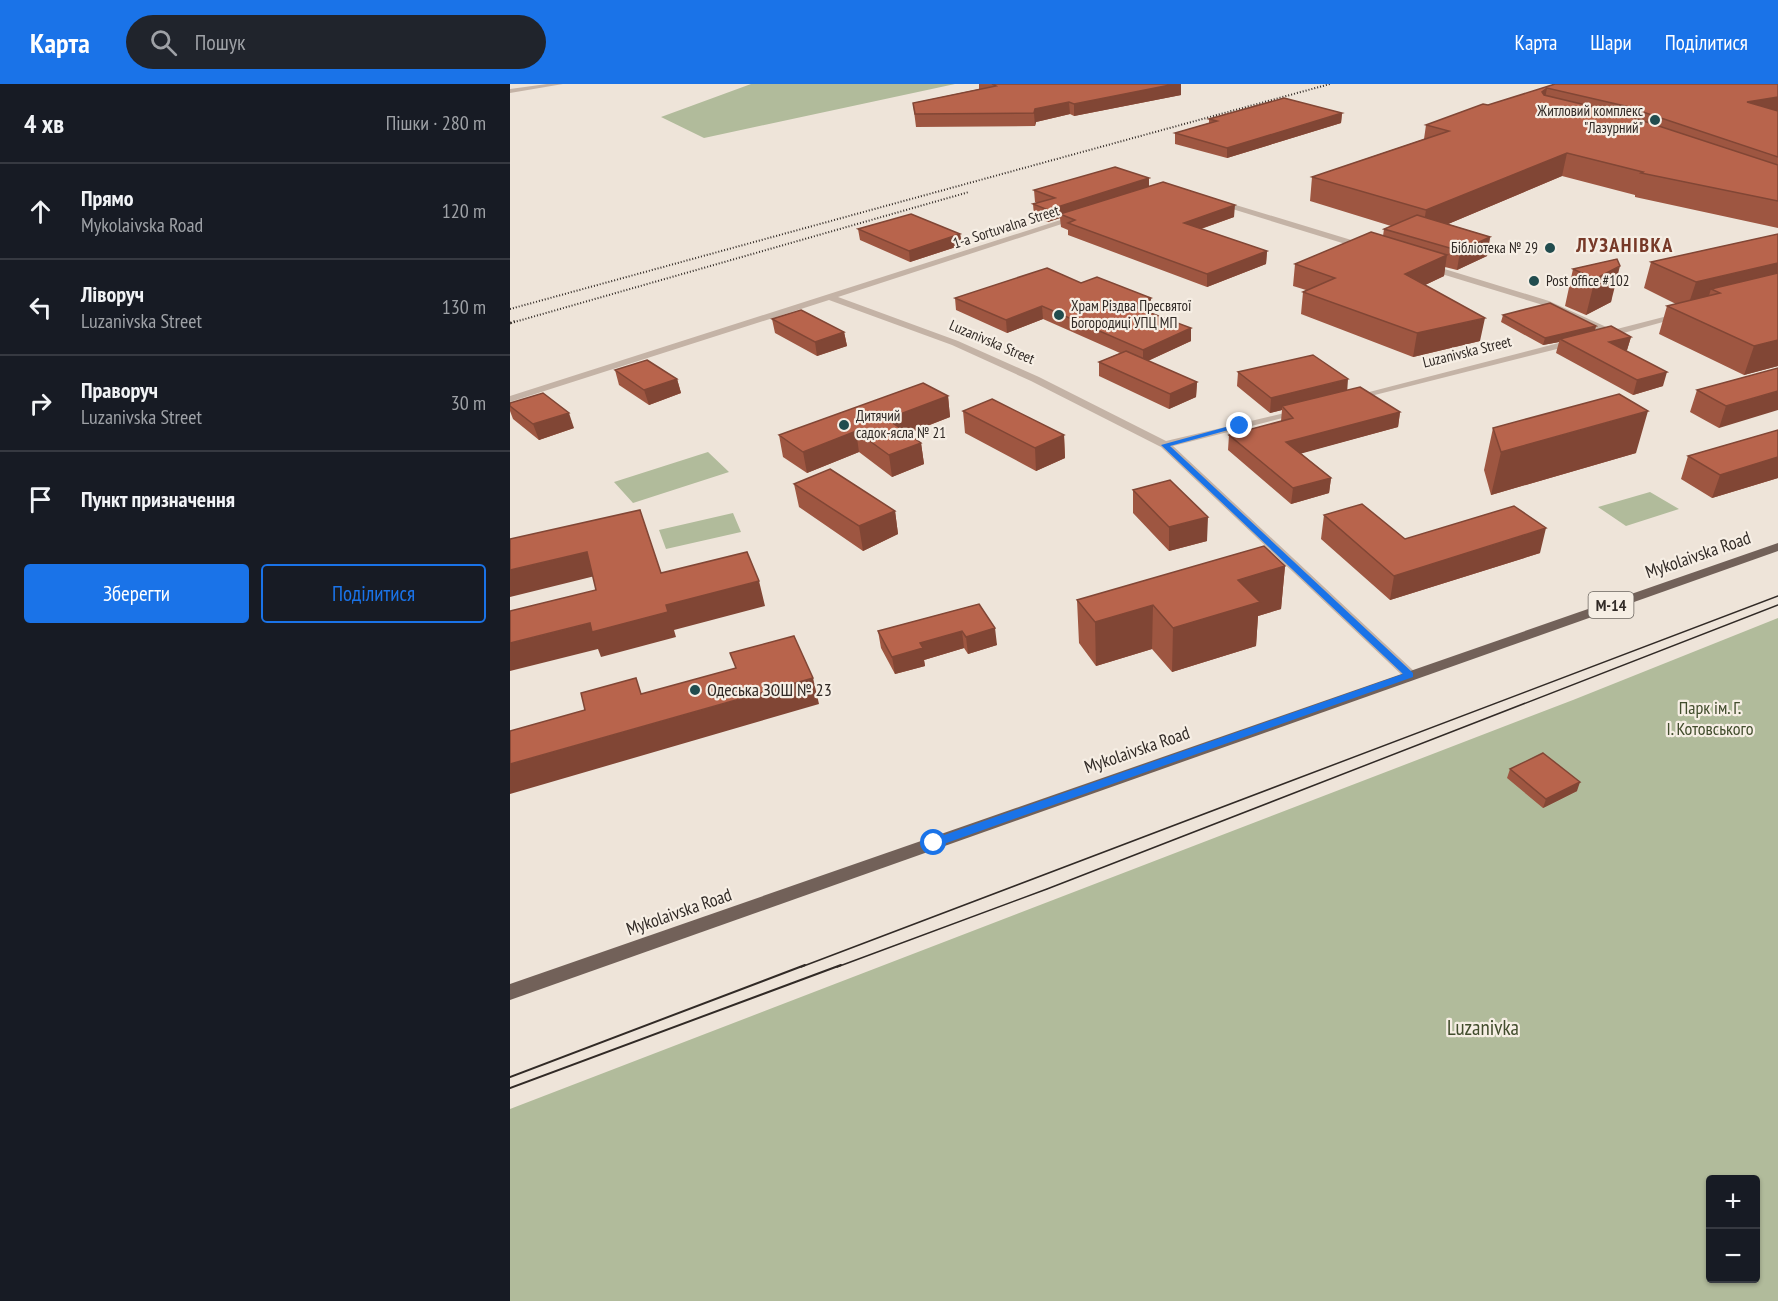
<!DOCTYPE html>
<html lang="uk">
<meta charset="utf-8">
<style>
body{margin:0;font-family:"PT Sans Narrow",sans-serif;background:#20242c;color:#f1f3f6}
.controls{position:absolute;right:18px;bottom:18px;display:grid;overflow:hidden;border-radius:6px;box-shadow:0 2px 4px #0004}
.controls button{width:54px;height:54px;display:grid;place-items:center;padding:0;border:0;border-bottom:2px solid #363941;background:#171b24;color:#f1f3f6;font:30px sans-serif}
.stop{position:absolute;width:18px;height:18px;margin:-14px;border:4px solid #1a73e8;border-radius:50%;background:#fff}
.stop.end{background:#1a73e8;border-color:#fff;box-shadow:0 2px 6px #0008}
.list{margin:0;padding:0;list-style:none}
h2{display:flex;justify-content:space-between;align-items:center;height:78px;margin:0;padding:0 24px;font-size:26px}
h2 small{font-size:20px;font-weight:400;color:#9ea1a6}
.list li{display:grid;grid-template-columns:39px 1fr auto;gap:18px;align-items:center;box-sizing:border-box;height:96px;padding:0 24px;border-top:2px solid #363941}
.list b{display:block;font-size:22px;white-space:nowrap}
.list p{margin:0;font-size:20px;white-space:nowrap;color:#9ea1a6}
.list em{font-size:20px;font-style:normal;color:#9ea1a6}
.actions{display:flex;gap:12px;padding:18px 24px}
.actions a{flex:1;padding:14px 0;border:2px solid #1a73e8;border-radius:6px;text-align:center;font-size:21px;color:#1a73e8}
.actions .main{background:#1a73e8;color:#fff}
.icon{flex:none;width:33px;height:33px;fill:none;stroke:currentColor;stroke-width:2;stroke-linecap:round;stroke-linejoin:round}
.map{position:relative;flex:none;width:1268px;height:1217px;overflow:hidden}
header{display:flex;align-items:center;gap:36px;box-sizing:border-box;height:84px;padding:0 30px;background:#1a73e8;color:#fff}
header strong{font-size:28px}
nav{display:flex;gap:33px;margin-inline-start:auto;font-size:21px}
.search{width:420px;height:54px;background:#20242c;display:flex;align-items:center;gap:15px;box-sizing:border-box;padding:0 21px;border-radius:33px;color:#9ea1a6;font-size:22px}
main{display:flex}
aside{flex:1;background:#171b24}
.map>svg:first-child{display:block}
</style>
<header>
<strong>Карта</strong>
<div class="search"><svg class="icon" aria-label="search" viewBox="0 0 24 24"><circle cx="10" cy="10" r="6"/><path d="M15 15l6 6"/></svg>Пошук</div>
<nav><a>Карта</a><a>Шари</a><a>Поділитися</a></nav>
</header>
<main>
<aside>
<h2>4 хв<small>Пішки · 280 m</small></h2>
<ul class="list">
<li><svg class="icon" aria-label="ahead" viewBox="0 0 24 24"><path d="M12 20V5M6 11l6-6 6 6"/></svg><div><b>Прямо</b><p>Mykolaivska Road</p></div><em>120 m</em></li>
<li><svg class="icon" aria-label="left" viewBox="0 0 24 24"><path d="M17 20v-9H6M10 6l-5 5 5 5"/></svg><div><b>Ліворуч</b><p>Luzanivska Street</p></div><em>130 m</em></li>
<li><svg class="icon" aria-label="right" viewBox="0 0 24 24"><path d="M7 20v-9h11M14 6l5 5-5 5"/></svg><div><b>Праворуч</b><p>Luzanivska Street</p></div><em>30 m</em></li>
<li><svg class="icon" aria-label="arrive" viewBox="0 0 24 24"><path d="M6 21V4h12l-3 4 3 4H6"/></svg><div><b>Пункт призначення</b></div></li>
</ul>
<div class="actions"><a class="main">Зберегти</a><a>Поділитися</a></div>
</aside>
<div class="map">
<svg width="1268" height="1217" viewBox="0 0 1268 1217">
<rect width="100%" height="100%" fill="#eee4d9"/>
<path fill="#b1bb9b" fill-rule="evenodd" d="M241 0H445L194 54 151 33Z
M198 368 219 388 123 419 104 398Z
M1140 408 1169 425 1116 442 1088 423Z
M223 429 231 448 156 465 149 446Z
M1268 534V1217H0V1025L1063 616ZM1200 1096H1246V1194H1200Z"/>
<g fill="none" stroke-linecap="round" stroke-linejoin="round">
<path fill="#c4b3a6" fill-rule="evenodd" d="M37 0H53L0 9V5Z
M706 115 861 162 862 164 855 166 703 119Z
M566 131 573 133 328 213 448 257 529 293 656 357 796 324V328L663 362 905 588 907 591 905 594H895L651 363 521 297 442 261 319 216 0 318V312Z
M915 179 1039 217 1103 246 1173 228 1178 231 1092 255 1087 252 1093 249 1033 221 912 184V180Z
M1068 254 1073 257 1071 259 841 317 836 314Z"/>
<path fill="#726159" fill-rule="evenodd" d="M1268 459V467L0 916V900Z"/>
<path stroke="#312a26" stroke-width="1.5" d="M291 883 1268 512
M327 883 537 805 1268 521"/>
<path stroke="#312a26" stroke-width="2" d="M0 993 295 881
M0 1004 331 881"/>
<path stroke="#312a26" stroke-width="2" stroke-dasharray="1 2" stroke-linecap="butt" d="M0 225 820 0
M1 239 459 108"/>
<path stroke="#312a26" stroke-width="3" stroke-dasharray="1 3" stroke-linecap="butt" d="M0 239 6 237"/>
</g>
<path fill="#9e5641" d="M469 0H671V11L564 32 560 30 526 38 525 42 406 43 403 19 469 5Z
M1045 0H1268V144L1125 113V111L1052 92 938 140 980 153 977 172 947 186 935 183 934 192 915 201 970 257 903 273 791 230 793 208 796 206 783 202 785 180 873 152 874 145 881 142 800 117 802 93 914 55 916 41Z
M832 29 831 39 717 74 665 60V49L699 39V35Z
M639 94V102L724 133 691 145 757 167 756 180 697 203 558 151V146L551 143 550 134 538 138 524 132 523 120 527 119 525 118 524 106Z
M348 145 450 150 452 161 400 178 350 156Z
M1268 150V282L1234 291 1149 250 1157 222 1166 220 1134 204 1141 178Z
M1107 175 1101 218 1076 231 1055 222 1063 185Z
M571 199 641 227 638 228 681 257 638 277 687 298 686 313 659 325 589 292V278L610 269 533 235 497 249 446 226 445 214Z
M993 231 1086 242 1085 246 1121 253 1117 266 1116 267 1153 302 1123 311 1046 269 1049 258 1033 261 991 238Z
M262 235 334 248 337 262 307 272 265 249Z
M1268 284 1209 344 1180 328 1187 306Z
M105 286 167 295 171 309 139 321 109 301Z
M728 288 837 307 890 328 888 343 791 369 821 394 819 409 781 420 718 366 719 351 771 337 772 326 760 329 727 302Z
M438 312 440 333 397 350 411 359 414 380 382 393 349 368 297 389 273 373 269 351Z
M0 319 64 344 29 356 3 335 0 327Z
M453 327 554 351 555 374 526 387 455 349Z
M983 344 1126 369 981 411 974 386Z
M1268 346V394L1202 414 1171 395 1178 372Z
M284 400 385 427 388 450 353 467 289 423Z
M623 406 697 457 659 467 623 429Z
M814 431 895 455 1030 469 880 516 811 455Z
M775 482 771 525 748 532 746 562 662 588 642 565 586 582 569 559 567 516Z
M469 520 487 561 458 570 454 564 414 576 415 582 385 590 371 564 368 547Z
M1000 685 1067 707 1033 724 997 694Z"/>
<path fill="#814635" d="M665 0H671V11L564 32V20Z
M1037 4 1033 25 1032 8Z
M1268 13V33L1237 18Z
M559 18 560 30 526 38 525 42 524 29 525 25Z
M832 29 831 39 717 74V64Z
M1057 69 1052 92 912 151 916 126Z
M639 94V105L550 130V134L538 138V126Z
M725 121 724 133 673 151 674 139Z
M450 150 452 161 400 178 399 167Z
M980 153 977 172 947 186 950 167Z
M757 167 756 180 697 203V190Z
M937 171 934 192 892 212 895 190Z
M1268 179V204L1201 205 1196 221 1177 225 1186 198Z
M1110 182 1101 218 1076 231 1085 195Z
M641 214V227L622 234V222Z
M532 222 533 235 497 249 496 236Z
M975 234 970 257 903 273 907 249Z
M1086 242 1084 249 1050 255 1049 258 1033 261 1035 254Z
M681 244V257L633 279V266Z
M334 248 337 262 307 272 305 258Z
M1121 253 1117 266 1096 272 1099 258Z
M1268 256V282L1234 291 1244 262Z
M1157 288 1153 302 1123 311 1127 296Z
M167 295 171 309 139 321 134 306Z
M838 295 837 310 772 322V326L760 329 761 314Z
M687 298 686 313 659 325 660 310Z
M1268 307V326L1209 344 1216 322Z
M438 312 440 333 380 356 377 335Z
M1138 327 1126 369 981 411 991 368Z
M890 328 888 343 775 374 776 358Z
M59 329 64 344 29 356 23 340Z
M346 347 349 368 297 389 293 368Z
M554 351 555 374 526 387 525 364Z
M411 359 414 380 382 393 379 371Z
M1268 373V394L1202 414 1210 391Z
M821 394 819 409 781 420 783 404Z
M385 427 388 450 353 467 349 442Z
M698 433 697 457 659 467V443Z
M1036 444 1030 469 880 516 884 492Z
M77 468 85 492 0 513V486Z
M775 482 771 525 748 532 746 562 662 588 663 544 728 496Z
M249 497 255 522 164 546 166 553 91 573 88 565 0 587V559Z
M643 521 642 565 586 582 585 538Z
M485 544 487 561 458 570 456 553Z
M452 547 454 564 414 576 415 582 385 590 382 573 410 559Z
M303 594 309 620 0 710V680Z
M1070 698 1067 707 1033 724 1036 715Z"/>
<path fill="#b8644c" stroke="#814635" stroke-width="1.5" d="M482 0H665L564 20 559 18 525 25 524 29 405 30 403 19 486 2Z
M1045 0H1268V13L1237 18 1268 27V73L1115 22 1037 4 1032 8 1034 11 1109 29 1268 81V117L1131 89 1133 88 1057 69 916 126 802 93 939 47 916 41 973 20 978 21Z
M774 14 832 29 717 64 665 49 707 37 699 35Z
M605 83 639 94 538 126 523 120 545 114 524 106Z
M653 98 725 121 674 139 757 167 697 190 558 139 565 136 550 130Z
M401 130 450 150 399 167 348 145Z
M907 131 980 153 950 167 874 145Z
M861 148 937 171 895 190 975 234 907 249 793 208 825 194 785 180Z
M1268 150V179L1186 198 1141 178Z
M1107 175 1110 182 1085 195 1063 185Z
M537 184 571 199 587 193 641 214 622 222 681 244 633 266 532 222 496 236 445 214Z
M1268 189V256L1244 262 1157 222 1210 209 1201 205Z
M1040 219 1086 242 1035 254 993 231Z
M291 226 334 248 305 258 262 235Z
M1101 242 1121 253 1099 258 1157 288 1127 296 1050 255Z
M616 267 687 298 660 310 589 278Z
M803 271 838 295 761 314 728 288Z
M137 276 167 295 134 306 105 286Z
M1268 284V307L1216 322 1187 306Z
M413 299 438 312 377 335 411 359 379 371 346 347 293 368 269 351Z
M850 303 890 328 776 358 821 394 783 404 719 351 783 334 772 322Z
M33 309 59 329 23 340 0 322V319Z
M1109 310 1138 327 991 368 983 344Z
M482 315 554 351 525 364 453 327Z
M1268 346V373L1210 391 1178 372Z
M320 385 385 427 349 442 284 400Z
M660 396 698 433 659 443 623 406Z
M852 420 895 455 1004 422 1036 444 884 492 814 431Z
M130 426 151 489 237 468 249 497 156 521 158 528 82 548 80 539 0 559V527L86 506 77 468 0 486V455Z
M754 462 775 482 728 496 750 518 663 544 643 521 585 538 567 516Z
M469 520 485 544 456 553 452 547 410 559 413 564 382 573 368 547Z
M284 552 303 594 0 680V647L75 626 71 609 126 594 131 610 226 584 220 569Z
M1033 669 1070 698 1036 715 1000 685Z"/>
<path fill="#1a73e8" d="M727 340 733 342 660 362 903 589V593L428 762H420V756L893 590 651 361Z"/>
<g fill="#214c4e" stroke="#f6eee4" stroke-width="2">
<circle cx="1145" cy="36" r="6"/>
<circle cx="1040" cy="164" r="6"/>
<circle cx="1024" cy="197" r="6"/>
<circle cx="549" cy="231" r="6"/>
<circle cx="334" cy="341" r="6"/>
<circle cx="185" cy="606" r="6"/>
</g>
<g text-anchor="middle" stroke-width="4.5" stroke-linejoin="round" paint-order="stroke">
<g font-size="15" fill="#312a26" stroke="#f6eee4" text-anchor="start">
<text x="1133" y="32" text-anchor="end">Житловий комплекс<tspan x="1133" dy="17">"Лазурний"</tspan></text>
<text x="1028" y="169" text-anchor="end">Бібліотека № 29</text>
<text x="1036" y="202">Post office #102</text>
<text x="561" y="227">Храм Різдва Пресвятої<tspan x="561" dy="17">Богородиці УПЦ МП</tspan></text>
<text x="346" y="337">Дитячий<tspan x="346" dy="17">садок-ясла № 21</tspan></text>
</g>
<g font-size="15" fill="#312a26" stroke="#f6eee4">
<text transform="translate(496 143) rotate(-18)" y="5">1-a Sortuvalna Street</text>
<text transform="translate(482 258) rotate(23)" y="5">Luzanivska Street</text>
<text transform="translate(957 268) rotate(-14)" y="5">Luzanivska Street</text>
</g>
<rect fill="#f6eee4" stroke="#6c655f" stroke-width="1.5" x="1078.5" y="508" width="45" height="26" rx="4.5"/>
<g font-size="16" font-weight="bold" fill="#312a26">
<text x="1101" y="527">М-14</text>
</g>
<g font-size="18" fill="#312a26" stroke="#f6eee4">
<text transform="translate(1188 471) rotate(-19)" y="6">Mykolaivska Road</text>
<text transform="translate(627 666) rotate(-19)" y="6">Mykolaivska Road</text>
<text transform="translate(169 828) rotate(-19)" y="6">Mykolaivska Road</text>
</g>
<g font-size="18" fill="#312a26" stroke="#f6eee4" text-anchor="start">
<text x="197" y="612">Одеська ЗОШ № 23</text>
</g>
<g font-size="18" fill="#424d2d" stroke="#f6eee4">
<text x="1200" y="630">Парк ім. Г.<tspan x="1200" dy="21">І. Котовського</tspan></text>
</g>
<g font-size="20" font-weight="bold" letter-spacing="1.5" fill="#773928" stroke="#f6eee4">
<text x="1115" y="168">ЛУЗАНІВКА</text>
</g>
<g font-size="21" fill="#424d2d" stroke="#f6eee4">
<text x="973" y="951">Luzanivka</text>
</g>
</g>
</svg>
<div class="controls">
<button>+</button>
<button>−</button>
</div>
<div class="stop" style="left:424px;top:759px"></div>
<div class="stop end" style="left:730px;top:342px"></div>
</div>
</main>
